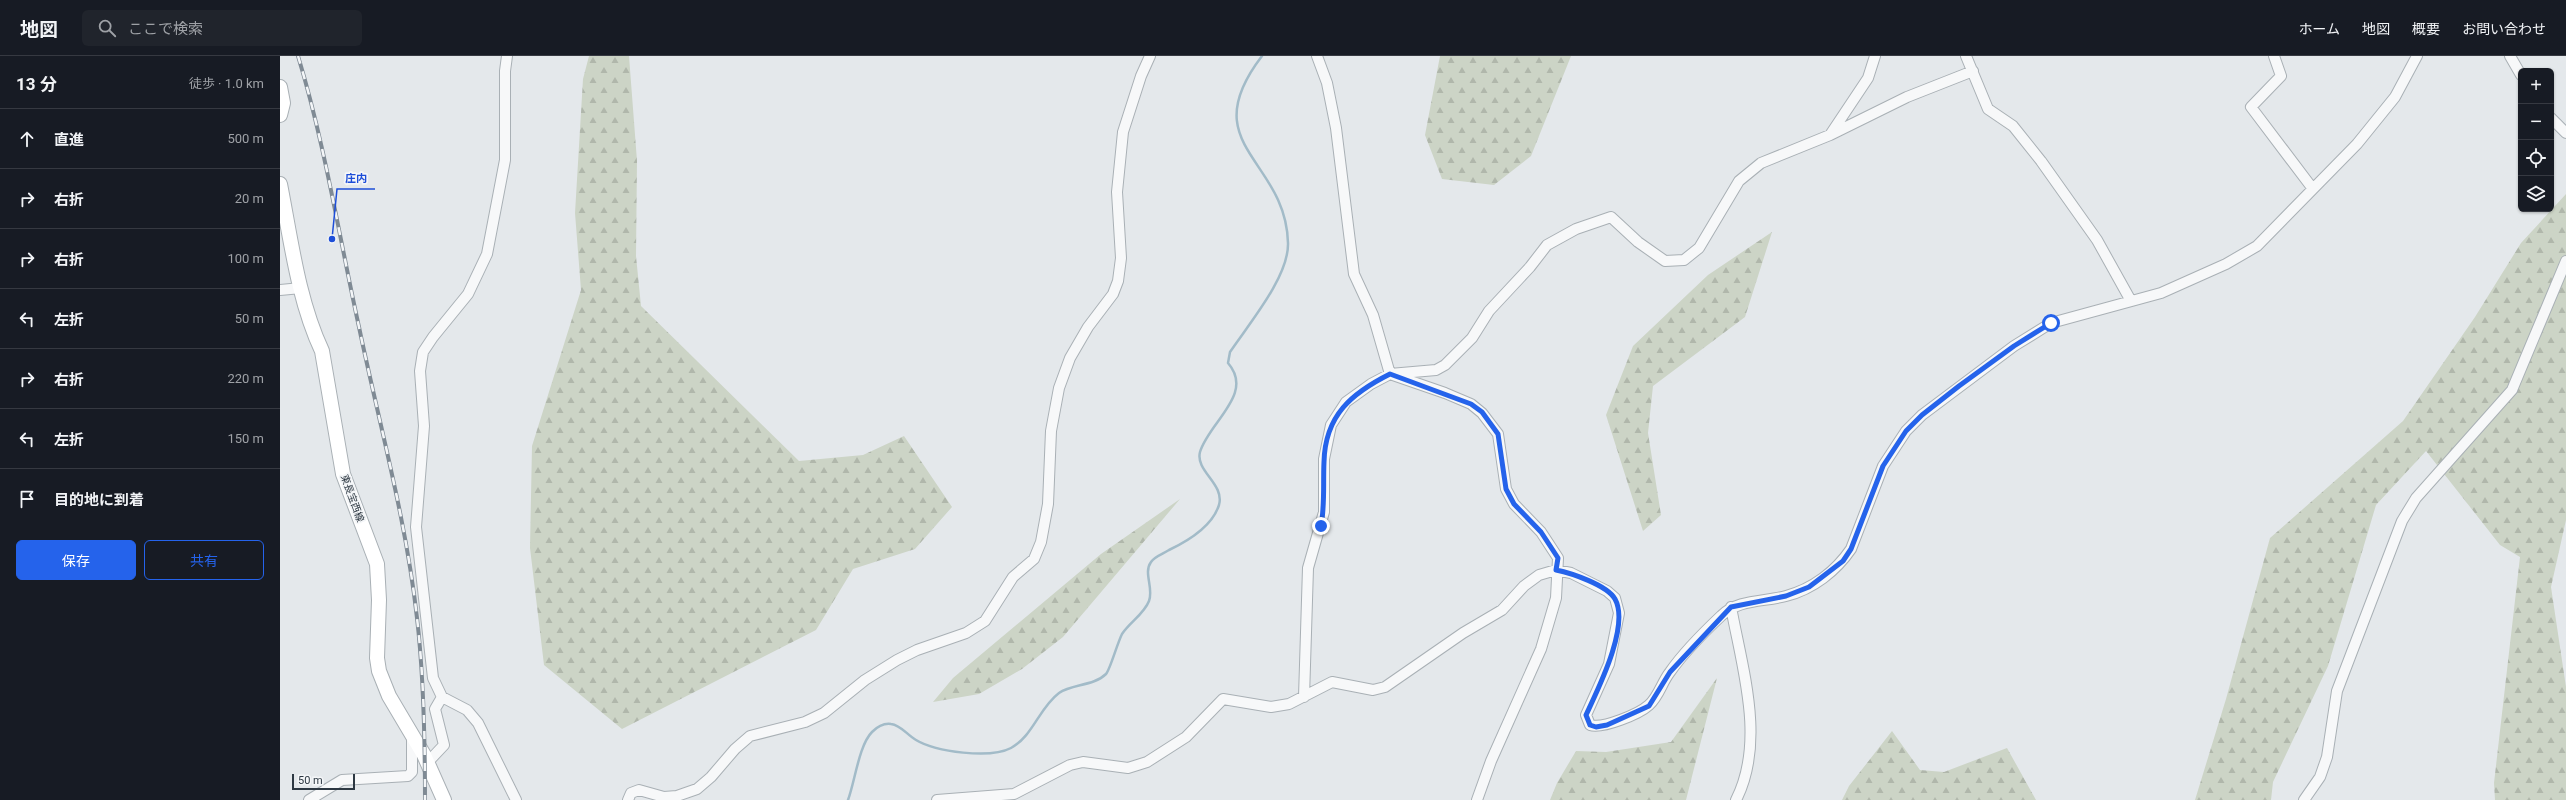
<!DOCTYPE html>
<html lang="ja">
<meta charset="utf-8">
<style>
body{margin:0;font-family:Roboto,"Noto Sans JP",sans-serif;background:#20242c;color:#f1f3f6}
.controls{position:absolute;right:12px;top:12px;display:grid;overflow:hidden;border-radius:6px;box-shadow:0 1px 3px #0004}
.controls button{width:36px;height:36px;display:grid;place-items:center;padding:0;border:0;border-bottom:1px solid #363941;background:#171b24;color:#f1f3f6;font:20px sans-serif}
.scale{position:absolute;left:12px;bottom:10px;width:63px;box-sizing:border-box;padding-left:4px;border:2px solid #2d3842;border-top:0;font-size:11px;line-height:14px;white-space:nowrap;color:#2d3842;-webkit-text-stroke:3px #f4f6f8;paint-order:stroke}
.stop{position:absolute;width:12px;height:12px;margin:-9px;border:3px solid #2563eb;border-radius:50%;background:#fff}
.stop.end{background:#2563eb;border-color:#fff;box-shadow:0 1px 4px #0008}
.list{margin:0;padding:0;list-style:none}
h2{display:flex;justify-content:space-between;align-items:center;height:52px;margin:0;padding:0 16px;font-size:17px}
h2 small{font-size:13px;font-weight:400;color:#9ea1a6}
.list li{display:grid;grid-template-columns:26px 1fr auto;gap:12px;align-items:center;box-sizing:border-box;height:60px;padding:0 16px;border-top:1px solid #363941}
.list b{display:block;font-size:15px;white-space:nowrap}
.list em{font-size:13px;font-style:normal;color:#9ea1a6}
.actions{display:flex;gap:8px;padding:12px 16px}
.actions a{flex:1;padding:9px 0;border:1px solid #2563eb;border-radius:6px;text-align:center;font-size:14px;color:#2563eb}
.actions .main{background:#2563eb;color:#fff}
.icon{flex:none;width:22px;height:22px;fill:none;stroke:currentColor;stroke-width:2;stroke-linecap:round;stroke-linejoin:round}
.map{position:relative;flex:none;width:2286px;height:744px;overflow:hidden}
header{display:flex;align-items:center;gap:24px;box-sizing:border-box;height:56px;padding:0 20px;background:#171b24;border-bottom:1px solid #363941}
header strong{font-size:19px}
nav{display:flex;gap:22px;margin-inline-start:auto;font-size:14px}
.search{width:280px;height:36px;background:#20242c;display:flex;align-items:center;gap:10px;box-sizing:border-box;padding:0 14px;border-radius:6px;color:#9ea1a6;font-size:15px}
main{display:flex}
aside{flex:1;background:#171b24}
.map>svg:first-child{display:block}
</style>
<header>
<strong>地図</strong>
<div class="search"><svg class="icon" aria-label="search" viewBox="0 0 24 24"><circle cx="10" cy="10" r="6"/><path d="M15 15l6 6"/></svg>ここで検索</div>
<nav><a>ホーム</a><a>地図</a><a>概要</a><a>お問い合わせ</a></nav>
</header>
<main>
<aside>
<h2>13 分<small>徒歩 · 1.0 km</small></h2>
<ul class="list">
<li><svg class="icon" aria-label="ahead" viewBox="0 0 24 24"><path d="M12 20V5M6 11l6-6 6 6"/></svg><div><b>直進</b></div><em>500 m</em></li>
<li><svg class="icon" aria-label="right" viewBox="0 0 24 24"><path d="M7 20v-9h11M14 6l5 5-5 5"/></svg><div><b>右折</b></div><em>20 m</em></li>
<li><svg class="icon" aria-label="right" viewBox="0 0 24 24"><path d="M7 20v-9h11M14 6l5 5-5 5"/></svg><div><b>右折</b></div><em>100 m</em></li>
<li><svg class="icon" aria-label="left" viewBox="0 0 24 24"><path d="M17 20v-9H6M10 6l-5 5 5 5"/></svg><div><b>左折</b></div><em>50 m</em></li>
<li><svg class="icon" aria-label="right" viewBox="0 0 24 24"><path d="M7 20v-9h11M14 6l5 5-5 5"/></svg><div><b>右折</b></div><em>220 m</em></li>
<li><svg class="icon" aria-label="left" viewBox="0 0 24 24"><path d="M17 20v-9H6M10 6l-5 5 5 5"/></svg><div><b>左折</b></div><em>150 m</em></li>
<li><svg class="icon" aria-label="arrive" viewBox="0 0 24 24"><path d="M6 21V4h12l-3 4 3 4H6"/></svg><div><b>目的地に到着</b></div></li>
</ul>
<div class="actions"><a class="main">保存</a><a>共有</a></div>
</aside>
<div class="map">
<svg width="2286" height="744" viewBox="0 0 2286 744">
<defs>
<pattern id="forest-firs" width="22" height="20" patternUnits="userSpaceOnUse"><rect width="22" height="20" fill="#ccd4c6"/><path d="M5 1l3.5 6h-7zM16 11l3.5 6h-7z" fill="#b0b7ab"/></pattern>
</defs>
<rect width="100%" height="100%" fill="#e4e8eb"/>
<path fill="url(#forest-firs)" d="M309 0H349L357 105 356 200 361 250 519 405 583 399 624 380 672 451 635 493 573 513 536 574 342 673 264 609 250 492 252 390 301 234 295 157 303 23Z
M1160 0H1291L1251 100 1214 129 1162 123 1145 79Z
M2286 138V464L2271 531 2286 631V744H2215L2214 727 2240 501 2220 489 2146 395 2096 449 2048 610 1993 726 1991 744H1915L1946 643 1990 482 2123 365 2195 261 2241 187Z
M1492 176 1465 261 1373 330 1368 377 1381 459 1363 475 1326 359 1353 290 1428 219Z
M900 443 783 581 742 613 699 638 653 646 673 622 821 498Z
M1437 622 1406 744H1270L1277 727 1296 695 1326 696 1391 686Z
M1612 675 1640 714 1664 716 1727 692 1756 744H1562L1569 730Z"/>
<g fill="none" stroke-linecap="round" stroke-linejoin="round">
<path stroke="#a2bbc8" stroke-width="2.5" d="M568 744C575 725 579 689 592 676 597 671 604 667 611 668 621 669 627 679 636 684 656 696 710 703 731 692 753 680 759 652 779 637 792 628 814 630 826 618 830 614 837 588 842 578 850 566 864 558 869 545 874 532 863 517 871 506 875 500 883 498 889 494 908 485 932 471 939 449 945 428 915 415 920 396 929 366 975 338 948 307L950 296C968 269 1009 221 1008 187 1006 102 913 90 982 0"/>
<defs>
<path id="street" d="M227 0 225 15V104L207 198 188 238 153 281 143 296 140 315 144 370 136 471 153 622 162 641 187 654 198 667 236 744
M1037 0 1047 27 1056 72 1074 218 1093 259 1110 318 1165 337 1191 348 1202 357 1218 378 1226 433 1234 448 1261 476 1278 502 1276 542 1261 593 1211 705 1197 744
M1686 0 1708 53 1733 70 1761 105 1817 184 1851 245
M1994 0 2001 20 1971 51 2033 133
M2230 0 2241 19
M2271 62 2286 77
M1550 79 1588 22 1595 0
M0 234 21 232
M1451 551C1462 612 1486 685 1456 744
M1024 641 1028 512 1044 456V403L1051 369 1066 346 1091 328 1110 318 1156 314 1165 309 1192 282 1209 255 1250 211 1267 189 1296 173 1331 161 1358 186 1385 205 1404 204 1419 192 1459 125 1481 107 1550 79 1627 41 1693 15
M147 707 164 689 155 653 162 641
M29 744 62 724 128 720 132 716V679
M348 744 351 737 359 734 384 741 397 740 417 733 431 721 455 693 470 680 525 666 544 657 585 624 617 604 637 594 686 577 705 565 733 521 754 503 761 486 768 448 771 375 779 332 790 302 808 271 833 238 838 225 841 202 837 136 843 76 861 20 870 0
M657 744 734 738 790 709 803 706 848 712 867 706 906 681 943 643 991 651 1009 648 1052 626 1093 634 1105 631 1183 577 1222 554 1244 530 1259 519 1276 514 1291 517 1327 535 1335 542 1339 557 1329 608 1306 659 1310 669C1323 673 1359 658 1369 649 1379 640 1382 626 1390 616 1404 596 1423 577 1441 560 1458 543 1484 546 1506 540 1533 533 1556 515 1571 493L1603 410 1626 375 1642 359 1734 290 1771 267 1881 237 1946 208 1977 190 2077 88 2115 41 2137 0
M2024 744 2040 721 2047 701 2057 635 2122 465 2136 442 2232 334 2286 205"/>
<path id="secondary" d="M0 31 3 47 0 59
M0 128C11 184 18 244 42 295L63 418 97 508 99 544 97 602 99 615 109 640 144 699 164 744"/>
</defs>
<use href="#street" stroke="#a9b0b5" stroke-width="12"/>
<use href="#secondary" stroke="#a9b0b5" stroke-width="16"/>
<use href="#street" stroke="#f7f8f9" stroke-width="10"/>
<use href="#secondary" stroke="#fff" stroke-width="14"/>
<defs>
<path id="rail" d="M18 0C45 89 59 180 79 271 99 367 126 463 137 562 144 622 145 684 145 744"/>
</defs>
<use href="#rail" stroke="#7f8a94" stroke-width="4"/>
<use href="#rail" stroke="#f4f6f8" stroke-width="2.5" stroke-dasharray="8" stroke-linecap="butt"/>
</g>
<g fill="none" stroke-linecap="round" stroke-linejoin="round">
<path stroke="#2563eb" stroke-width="5" d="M1041 470C1045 449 1043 427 1044 406 1045 359 1072 337 1110 318L1191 348 1202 356 1218 378 1226 433 1234 448 1261 476 1278 502 1276 514C1291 517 1327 529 1335 543 1350 570 1318 633 1306 659L1310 669 1316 671 1327 669 1369 650 1390 616 1451 551 1506 540 1529 531 1563 505 1571 493 1603 410 1626 375 1642 359 1679 330 1734 290 1771 267"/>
</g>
<g text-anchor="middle" stroke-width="3.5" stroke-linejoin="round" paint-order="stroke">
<g font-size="10" fill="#2d3842" stroke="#f4f6f8">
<text transform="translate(73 442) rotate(70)" y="4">東長宝西線</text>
</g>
</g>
<path fill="none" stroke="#1d4ed8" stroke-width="1.5" d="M52 183L57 133H95"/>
<circle fill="#1d4ed8" stroke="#f4f6f8" stroke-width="1.5" cx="52" cy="183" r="4"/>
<g font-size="11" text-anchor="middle" font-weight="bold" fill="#1d4ed8" stroke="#f4f6f8" stroke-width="3.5" stroke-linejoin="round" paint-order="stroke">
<text x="76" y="126">庄内</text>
</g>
</svg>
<div class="controls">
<button>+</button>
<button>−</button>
<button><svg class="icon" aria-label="locate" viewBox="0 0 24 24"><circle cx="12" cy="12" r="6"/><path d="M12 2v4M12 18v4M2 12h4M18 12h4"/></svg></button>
<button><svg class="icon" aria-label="layers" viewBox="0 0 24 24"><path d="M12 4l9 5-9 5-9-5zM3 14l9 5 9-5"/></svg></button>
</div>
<div class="scale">50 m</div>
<div class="stop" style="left:1771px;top:267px"></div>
<div class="stop end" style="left:1041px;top:470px"></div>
</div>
</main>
